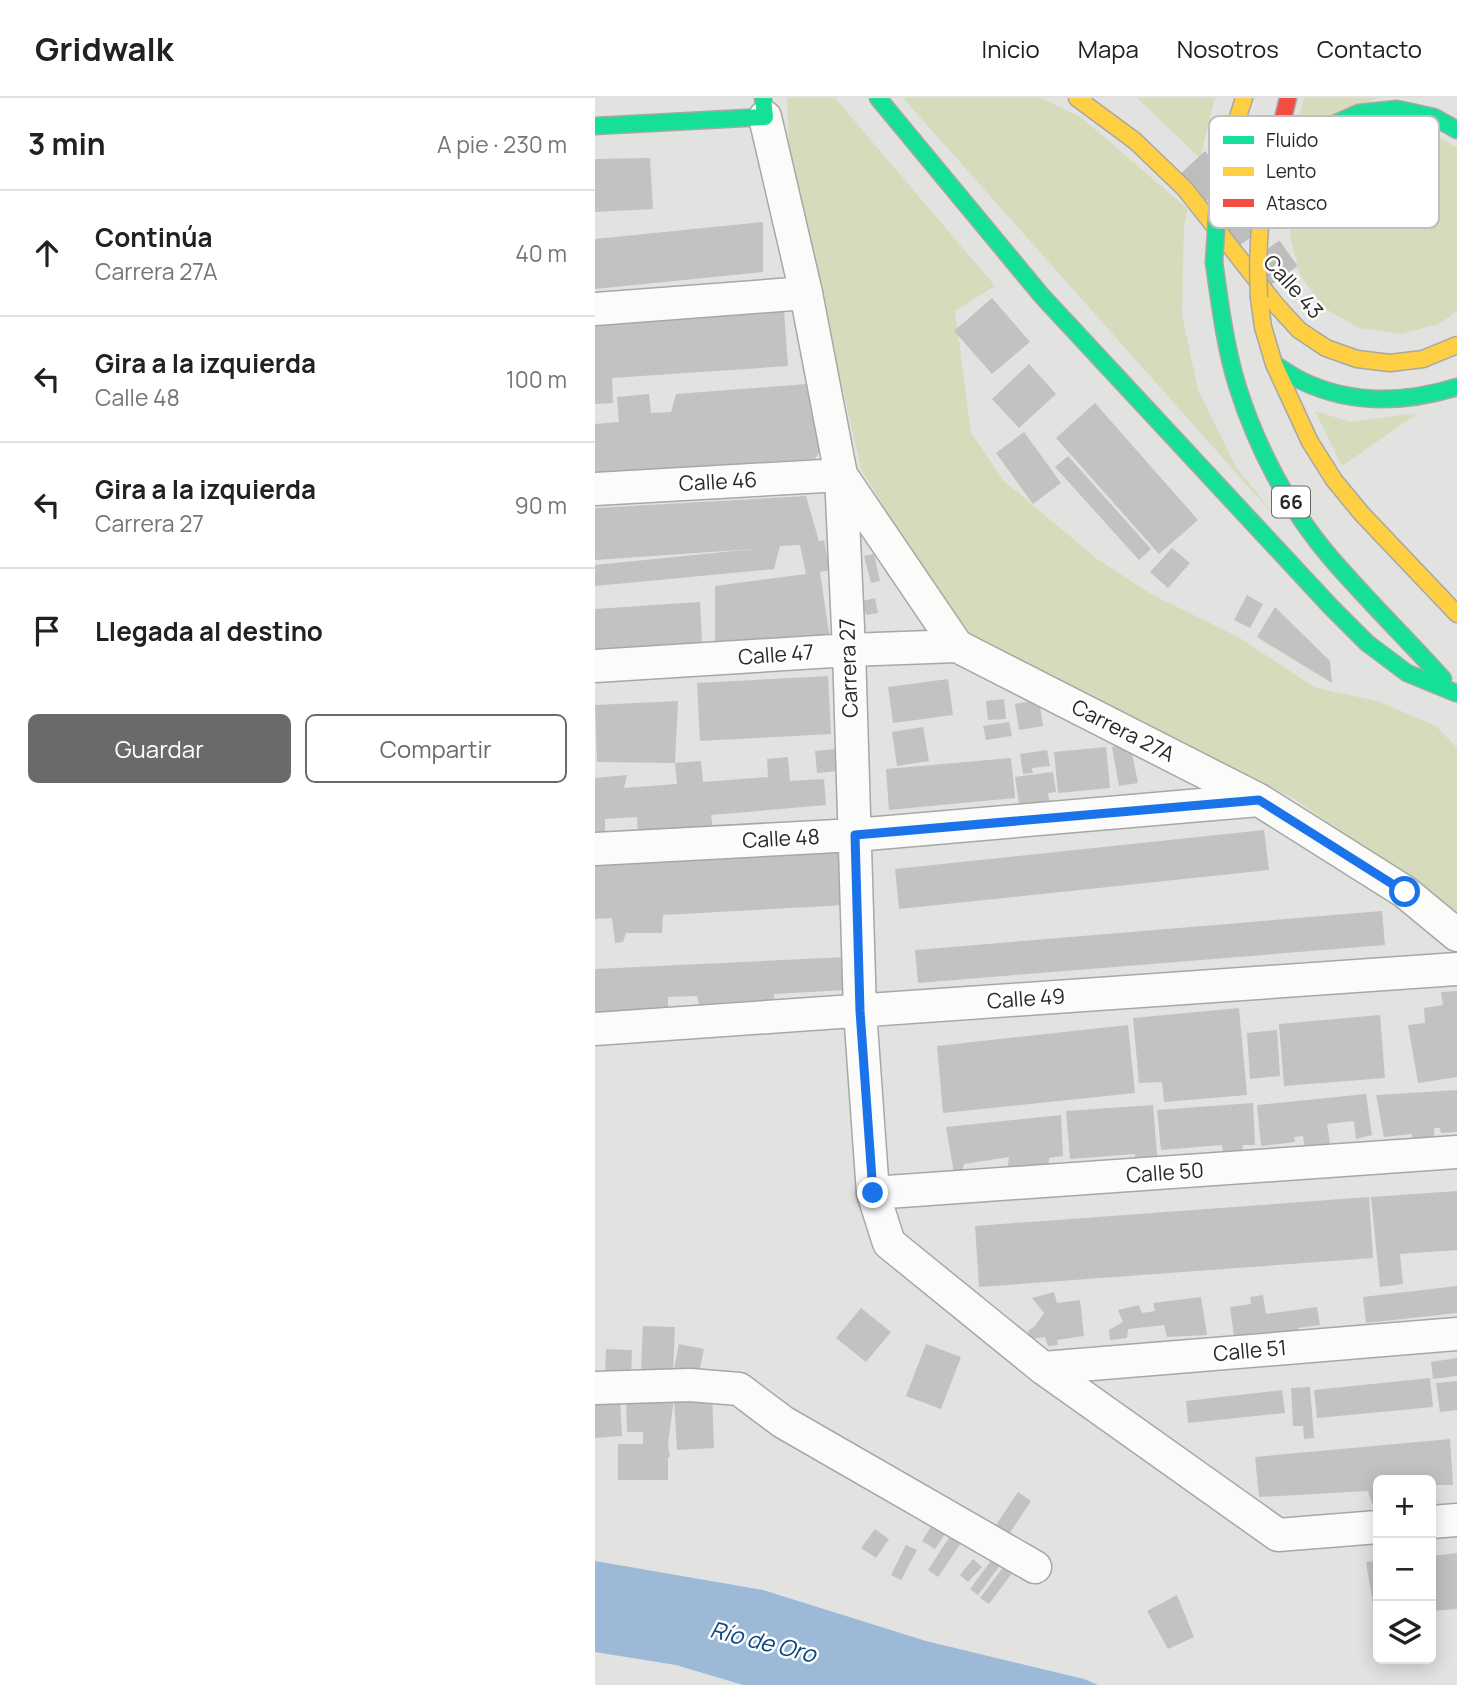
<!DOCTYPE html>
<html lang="es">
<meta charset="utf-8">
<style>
body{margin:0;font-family:Manrope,sans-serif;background:#f2f2f2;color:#202124}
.controls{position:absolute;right:21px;bottom:21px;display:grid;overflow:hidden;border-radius:10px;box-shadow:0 4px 18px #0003}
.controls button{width:63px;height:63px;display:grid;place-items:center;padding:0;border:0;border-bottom:2px solid #e0e0e0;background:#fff;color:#202124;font:35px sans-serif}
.stop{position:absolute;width:21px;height:21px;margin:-16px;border:5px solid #1a73e8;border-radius:50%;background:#fff}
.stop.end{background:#1a73e8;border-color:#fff;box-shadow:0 2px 7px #0008}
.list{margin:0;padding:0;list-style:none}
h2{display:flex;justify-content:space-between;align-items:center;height:91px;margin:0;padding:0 28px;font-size:30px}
h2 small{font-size:23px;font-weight:400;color:#757577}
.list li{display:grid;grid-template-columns:46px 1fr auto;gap:21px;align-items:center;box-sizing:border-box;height:126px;padding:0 28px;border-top:2px solid #e0e0e0}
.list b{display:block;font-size:26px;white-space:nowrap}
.list p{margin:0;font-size:23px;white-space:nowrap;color:#757577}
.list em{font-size:23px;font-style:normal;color:#757577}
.actions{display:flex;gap:14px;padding:21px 28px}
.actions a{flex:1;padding:16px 0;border:2px solid #6a6a68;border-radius:10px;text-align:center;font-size:24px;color:#6a6a68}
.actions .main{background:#6a6a68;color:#fff}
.icon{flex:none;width:38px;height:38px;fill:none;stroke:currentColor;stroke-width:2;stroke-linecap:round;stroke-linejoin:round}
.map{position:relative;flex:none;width:862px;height:1587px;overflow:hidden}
header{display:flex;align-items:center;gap:42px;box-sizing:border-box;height:98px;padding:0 35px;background:#fff;border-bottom:2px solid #e0e0e0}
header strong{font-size:33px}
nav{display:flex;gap:38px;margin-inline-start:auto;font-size:24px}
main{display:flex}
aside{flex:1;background:#fff}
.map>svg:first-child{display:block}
</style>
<header>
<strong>Gridwalk</strong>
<nav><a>Inicio</a><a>Mapa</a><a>Nosotros</a><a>Contacto</a></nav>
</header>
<main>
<aside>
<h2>3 min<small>A pie · 230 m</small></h2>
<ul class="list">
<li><svg class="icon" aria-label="ahead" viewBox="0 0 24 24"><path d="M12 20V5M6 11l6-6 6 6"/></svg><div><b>Continúa</b><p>Carrera 27A</p></div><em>40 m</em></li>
<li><svg class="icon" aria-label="left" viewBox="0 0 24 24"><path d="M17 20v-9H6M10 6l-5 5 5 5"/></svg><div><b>Gira a la izquierda</b><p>Calle 48</p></div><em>100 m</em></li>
<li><svg class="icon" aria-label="left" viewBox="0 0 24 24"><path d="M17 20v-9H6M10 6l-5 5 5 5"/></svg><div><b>Gira a la izquierda</b><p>Carrera 27</p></div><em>90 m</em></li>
<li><svg class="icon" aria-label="arrive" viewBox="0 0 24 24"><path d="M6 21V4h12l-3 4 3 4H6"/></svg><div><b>Llegada al destino</b></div></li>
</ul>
<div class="actions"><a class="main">Guardar</a><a>Compartir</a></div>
</aside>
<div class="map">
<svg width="862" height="1587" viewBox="0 0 862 1587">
<rect width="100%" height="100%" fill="#e2e2e0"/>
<path fill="#d6dcbb" d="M192 0H240L400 188 360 213 376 335 409 383 502 461 556 496 643 539 721 590 783 603 841 628 862 650V819L853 809 698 700 367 534 266 371 194 55Z
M308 0H446L487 20 593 111 589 127 587 216 603 292 640 367 682 421Z
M542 0H620L605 60Z
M709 0H782L695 47Z
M794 28 834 34 862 50V213L844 226 805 236 764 230 729 210 705 177 695 138 701 97 721 62 754 38Z
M720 313 756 324 823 315 747 368Z"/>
<path fill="#9db9d8" d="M0 1463 168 1492 331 1543 489 1581 503 1587H148L81 1567 0 1554Z"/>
<path fill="#c2c2c1" d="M55 60 58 111 0 114V61Z
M168 124V174L0 191V141Z
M397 200 435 244 397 276 359 233Z
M189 213 193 268 17 280 18 305 0 306V226Z
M434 266 461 296 424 330 397 301Z
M225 285 229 347 220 361 0 375V326L24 324 22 299 54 296 56 315 76 314 81 296Z
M500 305 603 422 564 456 461 340Z
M429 334 466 385 438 406 401 355Z
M473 358 556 451 544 462 460 369Z
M211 398 224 443 229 442 235 472 225 474 235 541 120 549V488L211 476 205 447 185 448 179 471 0 488V467L159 451 0 462V410Z
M577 450 595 465 573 490 555 474Z
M279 456 285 483 276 485 269 458Z
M652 497 668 506 655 530 639 522Z
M280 500 283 515 271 517 267 503Z
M105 504 107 545 0 555V511Z
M680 509 735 563 737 585 662 539Z
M233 578 236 636 105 643 102 585Z
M353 581 358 617 298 625 293 589Z
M409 601 411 621 393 622 391 603Z
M444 602 448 628 424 632 420 606Z
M83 603 80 665 2 664 0 607Z
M414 624 417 638 391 642 388 628Z
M328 629 334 663 302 668 297 634Z
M535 645 543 685 524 688 517 649Z
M511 649 515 690 463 695 459 654Z
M251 650 253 672 222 675 220 653Z
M452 652 455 668 437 670 438 675 428 676 425 656Z
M193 659 195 683 229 681 231 707 116 717 118 732 43 738 42 719 10 721V734L0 735V680L32 677 29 690 82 686 80 665 106 663 108 684 173 679 172 661Z
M416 660 420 700 294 712 291 671Z
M458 674 461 694 453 695 455 708 425 713 420 679Z
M669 732 674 772 304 811 300 771Z
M248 751 251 807 68 817 67 835H31L28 844 20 845 17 820 0 821V765Z
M787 813 790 847 323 885 320 852Z
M250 859 251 892 179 896 180 912 106 915 102 898 73 899V915L0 919V871Z
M862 893V979L823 985 813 927 830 925 829 910 848 907 846 894Z
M644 910 652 997 569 1004 567 984 544 985 538 920Z
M785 917 790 980 689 988 684 926Z
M533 927 540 995 348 1015 342 948Z
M682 932 685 978 655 981 652 935Z
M862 992V1034L846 1035 845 1030H839L840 1050 819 1051 817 1036 789 1039 781 997Z
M771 996 777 1037 761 1041 759 1023 732 1026 737 1059 711 1062 708 1038 699 1039 700 1044 666 1048 662 1007Z
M658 1005 660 1047H648L646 1060 629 1061 627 1047 566 1052 562 1012Z
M558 1007 563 1069 541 1071 540 1056 475 1061 471 1013Z
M466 1017 468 1058 454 1060 453 1073 412 1074 414 1059 369 1066 366 1080 360 1081 351 1029Z
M862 1093V1152L805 1156 808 1186 785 1189 776 1099Z
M774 1099 778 1160 384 1189 380 1128Z
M862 1188V1215L771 1225 768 1199Z
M459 1194 462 1205 485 1202 489 1238 462 1242 463 1247 453 1248 450 1239 435 1241 433 1233 440 1228 449 1215 437 1200Z
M668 1197 671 1216 722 1209 725 1227 703 1230 704 1242 674 1246 672 1234 639 1238 635 1209 656 1206 655 1199Z
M606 1199 612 1237 572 1239 569 1227 533 1231 532 1240 515 1242 514 1232 528 1224 523 1212 544 1207 547 1215 560 1213 558 1205Z
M266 1210 296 1234 271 1264 241 1240Z
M48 1228 80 1229 78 1275 46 1273Z
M84 1246 109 1251 103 1279 78 1275Z
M331 1246 366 1259 346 1311 311 1298Z
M11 1251 37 1252 36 1278 10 1277Z
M862 1260V1278L838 1281 836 1264Z
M835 1280 838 1309 722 1320 719 1292Z
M862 1283V1312L845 1314 841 1285Z
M715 1289 719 1340 709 1341 708 1328H698L696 1290Z
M687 1292 690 1315 593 1325 591 1303Z
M117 1297 119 1350 82 1352 79 1300Z
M31 1298 79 1300 73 1346 75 1359H73V1382H23V1346H48V1334H32Z
M25 1300 27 1338 0 1340V1302Z
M855 1341 858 1387H837L842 1404H836V1382H783V1406H777L773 1393 664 1399 660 1359Z
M423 1394 436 1403 408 1445 395 1436Z
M337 1427 350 1436 340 1451 327 1443Z
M280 1431 294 1441 281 1460 266 1450Z
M357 1435 368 1442 343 1479 333 1472Z
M311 1447 322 1452 306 1482 296 1477Z
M862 1455V1511L836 1513V1458Z
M398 1460 406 1466 383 1497 375 1491Z
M378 1461 387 1469 373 1484 365 1477Z
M783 1463V1518H780L771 1464Z
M409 1468 418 1474 394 1506 385 1500Z
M582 1497 599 1539 573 1551 552 1513Z"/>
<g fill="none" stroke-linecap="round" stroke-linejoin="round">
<path stroke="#bdbdbb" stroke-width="38" stroke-dasharray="38 19" stroke-linecap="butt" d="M596 66 644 118 687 179"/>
<defs>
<path id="street" d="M170 19 211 195 246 377 254 552 265 913 278 1095 294 1145 448 1270 683 1437 783 1429
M0 211 211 195
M0 391 246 377 362 548 664 702 810 794 862 837
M0 568 254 552 362 548
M0 751 260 737 664 702
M0 931 862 871
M278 1095 862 1054
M448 1270 862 1236
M0 1290 95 1287 144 1291 188 1324 440 1469
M836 1424 862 1422"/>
<path id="fast" d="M283 0 447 198 736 509 772 545 812 575 861 595
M0 28 170 19 168 0
M672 86 728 31 764 15 802 11 839 19 862 32
M619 164C625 206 630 249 643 290 662 350 694 411 735 459 771 501 811 540 848 581
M679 266C688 272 697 278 707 283 757 307 810 305 862 289"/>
<path id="slow" d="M482 0 540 43 590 91 682 208 704 232 731 250 762 261 795 265 828 261 862 247
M636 41 649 0
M664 200 668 229 679 266 715 344 739 382 767 416 862 516"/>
<path id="jam" d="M672 86 693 0"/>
</defs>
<use href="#street" stroke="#a7a7a6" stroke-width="35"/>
<use href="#fast" stroke="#a7a7a6" stroke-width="19"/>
<use href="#slow" stroke="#a7a7a6" stroke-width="19"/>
<use href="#jam" stroke="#a7a7a6" stroke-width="19"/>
<use href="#street" stroke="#fbfbfa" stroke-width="32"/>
<use href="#fast" stroke="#16e098" stroke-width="16"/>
<use href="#slow" stroke="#ffcf43" stroke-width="16"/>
<use href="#jam" stroke="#f24e42" stroke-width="16"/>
<defs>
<path id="fast-bridge" d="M619 164 623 102 636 41"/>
<path id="slow-bridge" d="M664 200C662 161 663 124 672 86"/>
</defs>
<use href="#fast-bridge" stroke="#a7a7a6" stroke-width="19" stroke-linecap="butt"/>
<use href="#slow-bridge" stroke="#a7a7a6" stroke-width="19" stroke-linecap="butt"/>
<use href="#fast-bridge" stroke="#16e098" stroke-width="16"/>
<use href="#slow-bridge" stroke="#ffcf43" stroke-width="16"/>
</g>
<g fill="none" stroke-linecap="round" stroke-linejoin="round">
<path stroke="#1a73e8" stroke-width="9" d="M278 1095 265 913 260 737 664 702 810 794"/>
</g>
<g text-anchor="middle" stroke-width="5" stroke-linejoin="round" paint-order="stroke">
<rect fill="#fff" stroke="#696968" stroke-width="2" x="677" y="388.5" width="38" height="31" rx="5"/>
<g font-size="19" font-weight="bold" fill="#292928">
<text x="696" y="411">66</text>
</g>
<g font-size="21" fill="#292928" stroke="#fff">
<text transform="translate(698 189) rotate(48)" y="7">Calle 43</text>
<text transform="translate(123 384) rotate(-3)" y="7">Calle 46</text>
<text transform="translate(181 557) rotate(-4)" y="7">Calle 47</text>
<text transform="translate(254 570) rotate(-92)" y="7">Carrera 27</text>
<text transform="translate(528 633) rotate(27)" y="7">Carrera 27A</text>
<text transform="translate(186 741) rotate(-3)" y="7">Calle 48</text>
<text transform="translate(431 901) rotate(-4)" y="7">Calle 49</text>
<text transform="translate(570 1075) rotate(-4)" y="7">Calle 50</text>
<text transform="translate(655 1253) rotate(-5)" y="7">Calle 51</text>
</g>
<g font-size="23" font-style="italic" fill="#0c477f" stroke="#fff">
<text transform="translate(168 1544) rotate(14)" y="8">Río de Oro</text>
</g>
</g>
<rect x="614" y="18" width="230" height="112" rx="10" fill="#fff" stroke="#bfbfbe" stroke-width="2"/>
<rect x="628" y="38" width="31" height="8" fill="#16e098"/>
<rect x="628" y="69" width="31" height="9" fill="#ffcf43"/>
<rect x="628" y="101" width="31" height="8" fill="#f24e42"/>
<g font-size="19" fill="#292928">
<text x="671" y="49">Fluido</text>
<text x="671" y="80">Lento</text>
<text x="671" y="112">Atasco</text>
</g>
</svg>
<div class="controls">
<button>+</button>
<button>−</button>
<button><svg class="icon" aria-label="layers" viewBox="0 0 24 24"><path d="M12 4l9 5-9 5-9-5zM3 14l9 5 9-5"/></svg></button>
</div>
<div class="stop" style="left:810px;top:794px"></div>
<div class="stop end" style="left:278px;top:1095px"></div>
</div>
</main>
